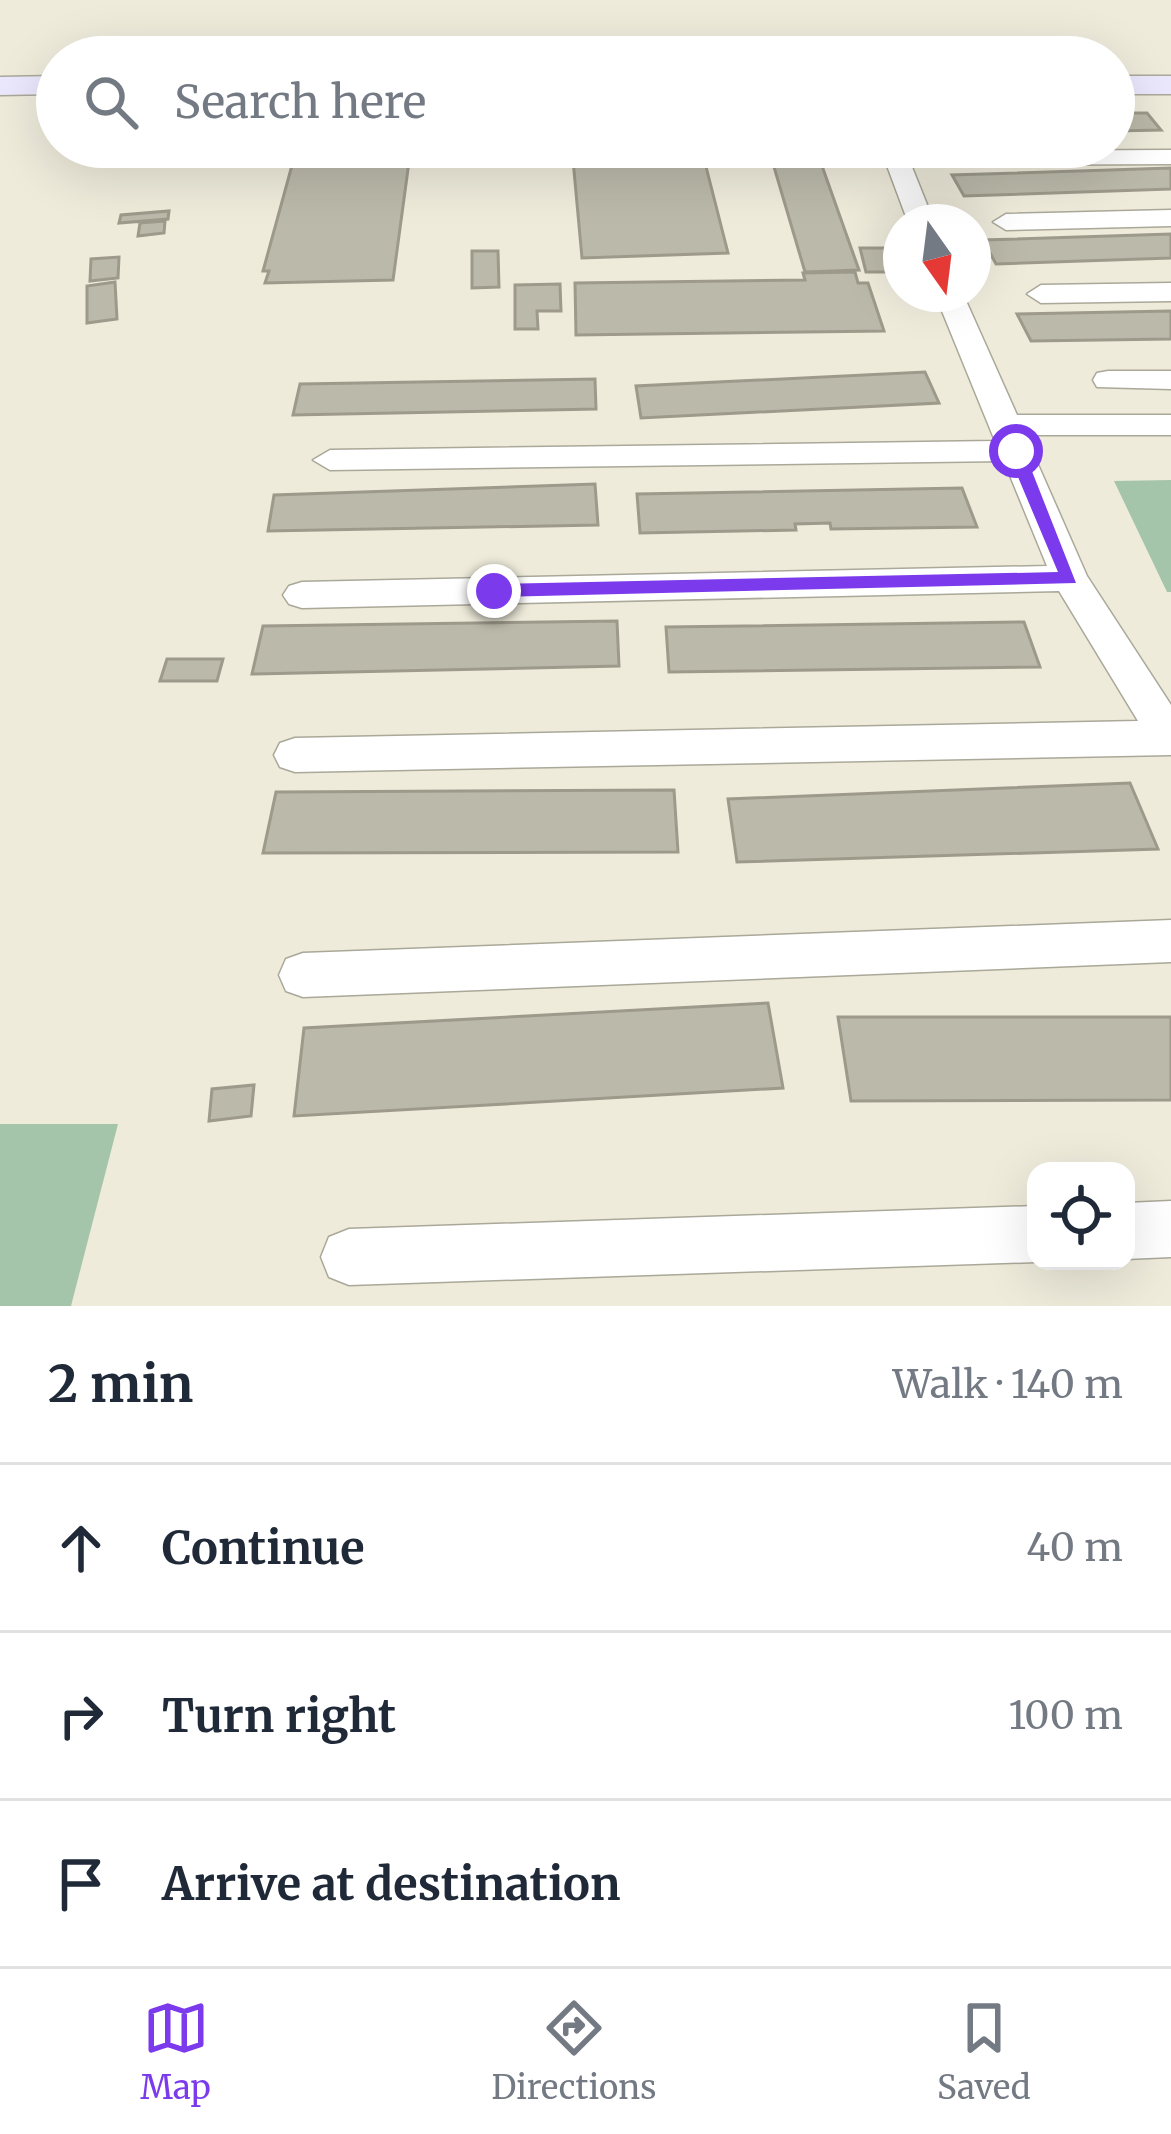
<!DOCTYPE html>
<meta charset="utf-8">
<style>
body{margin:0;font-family:Merriweather,serif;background:#f2f2f3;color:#1f2937}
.controls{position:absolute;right:36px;bottom:36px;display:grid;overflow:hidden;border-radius:24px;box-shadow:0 12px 48px #0002}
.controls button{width:108px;height:108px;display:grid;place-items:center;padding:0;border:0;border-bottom:3px solid #e0e1e3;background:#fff;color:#1f2937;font:60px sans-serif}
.compass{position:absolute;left:883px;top:204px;width:108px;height:108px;border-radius:50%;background:#fff;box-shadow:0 12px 48px #0002;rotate:166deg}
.stop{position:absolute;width:36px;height:36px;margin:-27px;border:9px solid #7c3aed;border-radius:50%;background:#fff}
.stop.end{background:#7c3aed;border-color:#fff;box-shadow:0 3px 12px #0008}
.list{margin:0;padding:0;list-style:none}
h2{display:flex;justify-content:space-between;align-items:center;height:156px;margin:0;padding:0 48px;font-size:51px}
h2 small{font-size:39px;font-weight:400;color:#747a83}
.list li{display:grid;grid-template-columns:78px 1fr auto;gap:36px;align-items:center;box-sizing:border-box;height:168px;padding:0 48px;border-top:3px solid #e0e1e3}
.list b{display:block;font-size:45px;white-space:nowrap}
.list em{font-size:39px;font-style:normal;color:#747a83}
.icon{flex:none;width:66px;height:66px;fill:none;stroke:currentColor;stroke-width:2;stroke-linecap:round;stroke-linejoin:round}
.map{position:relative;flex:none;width:1171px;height:1306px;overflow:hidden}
.search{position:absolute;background:#fff;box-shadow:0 12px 48px #0002;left:36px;right:36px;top:36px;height:132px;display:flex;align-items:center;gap:30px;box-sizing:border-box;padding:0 42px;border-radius:66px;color:#747a83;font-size:45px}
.sheet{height:660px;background:#fff}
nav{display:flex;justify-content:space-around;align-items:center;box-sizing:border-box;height:168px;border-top:3px solid #e0e1e3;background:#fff;font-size:33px;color:#747a83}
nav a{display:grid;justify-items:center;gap:6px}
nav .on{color:#7c3aed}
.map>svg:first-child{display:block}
</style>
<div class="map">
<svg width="1171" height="1306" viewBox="0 0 1171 1306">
<rect width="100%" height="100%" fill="#eeebdb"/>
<path fill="#a5c5aa" d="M1171 480V592H1167L1114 481Z
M0 1124H118L71 1306H0Z"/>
<path fill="#bbb9a9" stroke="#9d9a8b" stroke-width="3" d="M1114 113H1147L1161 130 1114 131Z
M245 147H277L275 162 242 163Z
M297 147H411L393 280 265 283 269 271H263Z
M701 147 728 253 582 258 572 149Z
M816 149 859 270 805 272 769 150Z
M1171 168V189L964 196 952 175Z
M169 211 168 219 119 223 121 215Z
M165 221 164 233 138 236 140 223Z
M1171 234V258L996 264 983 240Z
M860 248H887L893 272H866Z
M472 251H498L499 287 472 288Z
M119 257 118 278 90 281 91 259Z
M855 272 858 283H868L884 331 576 335 575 283 805 280 803 273Z
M115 282 117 319 87 323V286Z
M560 284 561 311H537L538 329H515V285Z
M1171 311V339L1031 341 1017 314Z
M925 372 939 403 641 418 636 386Z
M595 379 596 409 293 415 300 384Z
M595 484 598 525 268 531 274 495Z
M962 488 977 527 831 529 830 523 795 524 796 530 640 533 637 494Z
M617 621 619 666 252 674 263 626Z
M1024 622 1040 667 669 672 666 627Z
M167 659H223L217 681H160Z
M1130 783 1158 849 737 862 728 799Z
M674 790 678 852 263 853 276 792Z
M768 1003 783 1088 294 1116 304 1028Z
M838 1017H1171V1100L851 1101Z
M254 1085 251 1116 209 1121 212 1089Z"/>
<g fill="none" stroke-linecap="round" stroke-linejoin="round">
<defs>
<path id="street" d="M880 147H904L934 222H908Z
M1171 150V164L976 165 964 158 976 151Z
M1171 210V226L1006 230 993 222 1006 214Z
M1171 283V301L1041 303 1027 294 1041 285Z
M935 294H963L1017 415H1171V435H1025L1087 576 1171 705V755L295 772 280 767 274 755 280 743 295 738 1138 721 1059 591 302 608 289 604 283 595 289 586 302 582 1047 566 1004 461 330 470 313 460 330 450 995 441Z
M1108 371H1171V389L1097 387 1093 380 1097 373Z
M1171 920V962L303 997 286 991 279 975 286 959 303 953Z
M1171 1201V1257L1126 1259V1203Z
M1036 1206V1262L349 1285 329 1277 321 1257 329 1237 349 1229Z"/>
<path id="secondary" d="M57 76V94L0 95V77Z
M1114 76H1171V94H1114Z"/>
</defs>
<use href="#street" stroke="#aaa899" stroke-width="3"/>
<use href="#secondary" stroke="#aaa899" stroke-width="3"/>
<use href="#street" fill="#fff" fill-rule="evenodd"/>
<use href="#secondary" fill="#ebe7fc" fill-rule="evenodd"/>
</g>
<path fill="#7c3aed" d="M1016 446 1024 451 1076 583 494 597 485 591 494 584 1058 572 1007 451Z"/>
</svg>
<div class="controls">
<button><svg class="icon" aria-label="locate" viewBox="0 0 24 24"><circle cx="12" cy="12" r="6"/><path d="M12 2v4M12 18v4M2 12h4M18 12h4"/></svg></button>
</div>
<svg class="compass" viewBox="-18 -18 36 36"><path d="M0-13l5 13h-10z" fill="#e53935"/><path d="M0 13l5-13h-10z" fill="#747a83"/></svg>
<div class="stop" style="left:1016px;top:451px"></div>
<div class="stop end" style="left:494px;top:591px"></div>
<div class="search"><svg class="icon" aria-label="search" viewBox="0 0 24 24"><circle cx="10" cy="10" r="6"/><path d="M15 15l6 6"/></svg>Search here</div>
</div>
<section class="sheet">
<h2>2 min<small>Walk · 140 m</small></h2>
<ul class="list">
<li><svg class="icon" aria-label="ahead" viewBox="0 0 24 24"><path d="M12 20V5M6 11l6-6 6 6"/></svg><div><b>Continue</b></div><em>40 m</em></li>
<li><svg class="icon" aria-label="right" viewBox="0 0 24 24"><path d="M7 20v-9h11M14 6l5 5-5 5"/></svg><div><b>Turn right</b></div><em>100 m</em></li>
<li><svg class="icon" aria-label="arrive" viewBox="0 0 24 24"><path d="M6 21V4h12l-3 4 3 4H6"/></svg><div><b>Arrive at destination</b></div></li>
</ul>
</section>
<nav>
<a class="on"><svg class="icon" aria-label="map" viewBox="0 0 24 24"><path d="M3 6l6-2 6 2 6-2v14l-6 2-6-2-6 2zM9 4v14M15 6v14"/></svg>Map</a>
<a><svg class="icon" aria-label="directions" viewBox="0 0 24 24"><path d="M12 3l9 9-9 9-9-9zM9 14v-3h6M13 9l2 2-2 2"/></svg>Directions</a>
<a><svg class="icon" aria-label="saved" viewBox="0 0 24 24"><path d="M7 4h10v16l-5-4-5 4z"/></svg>Saved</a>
</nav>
